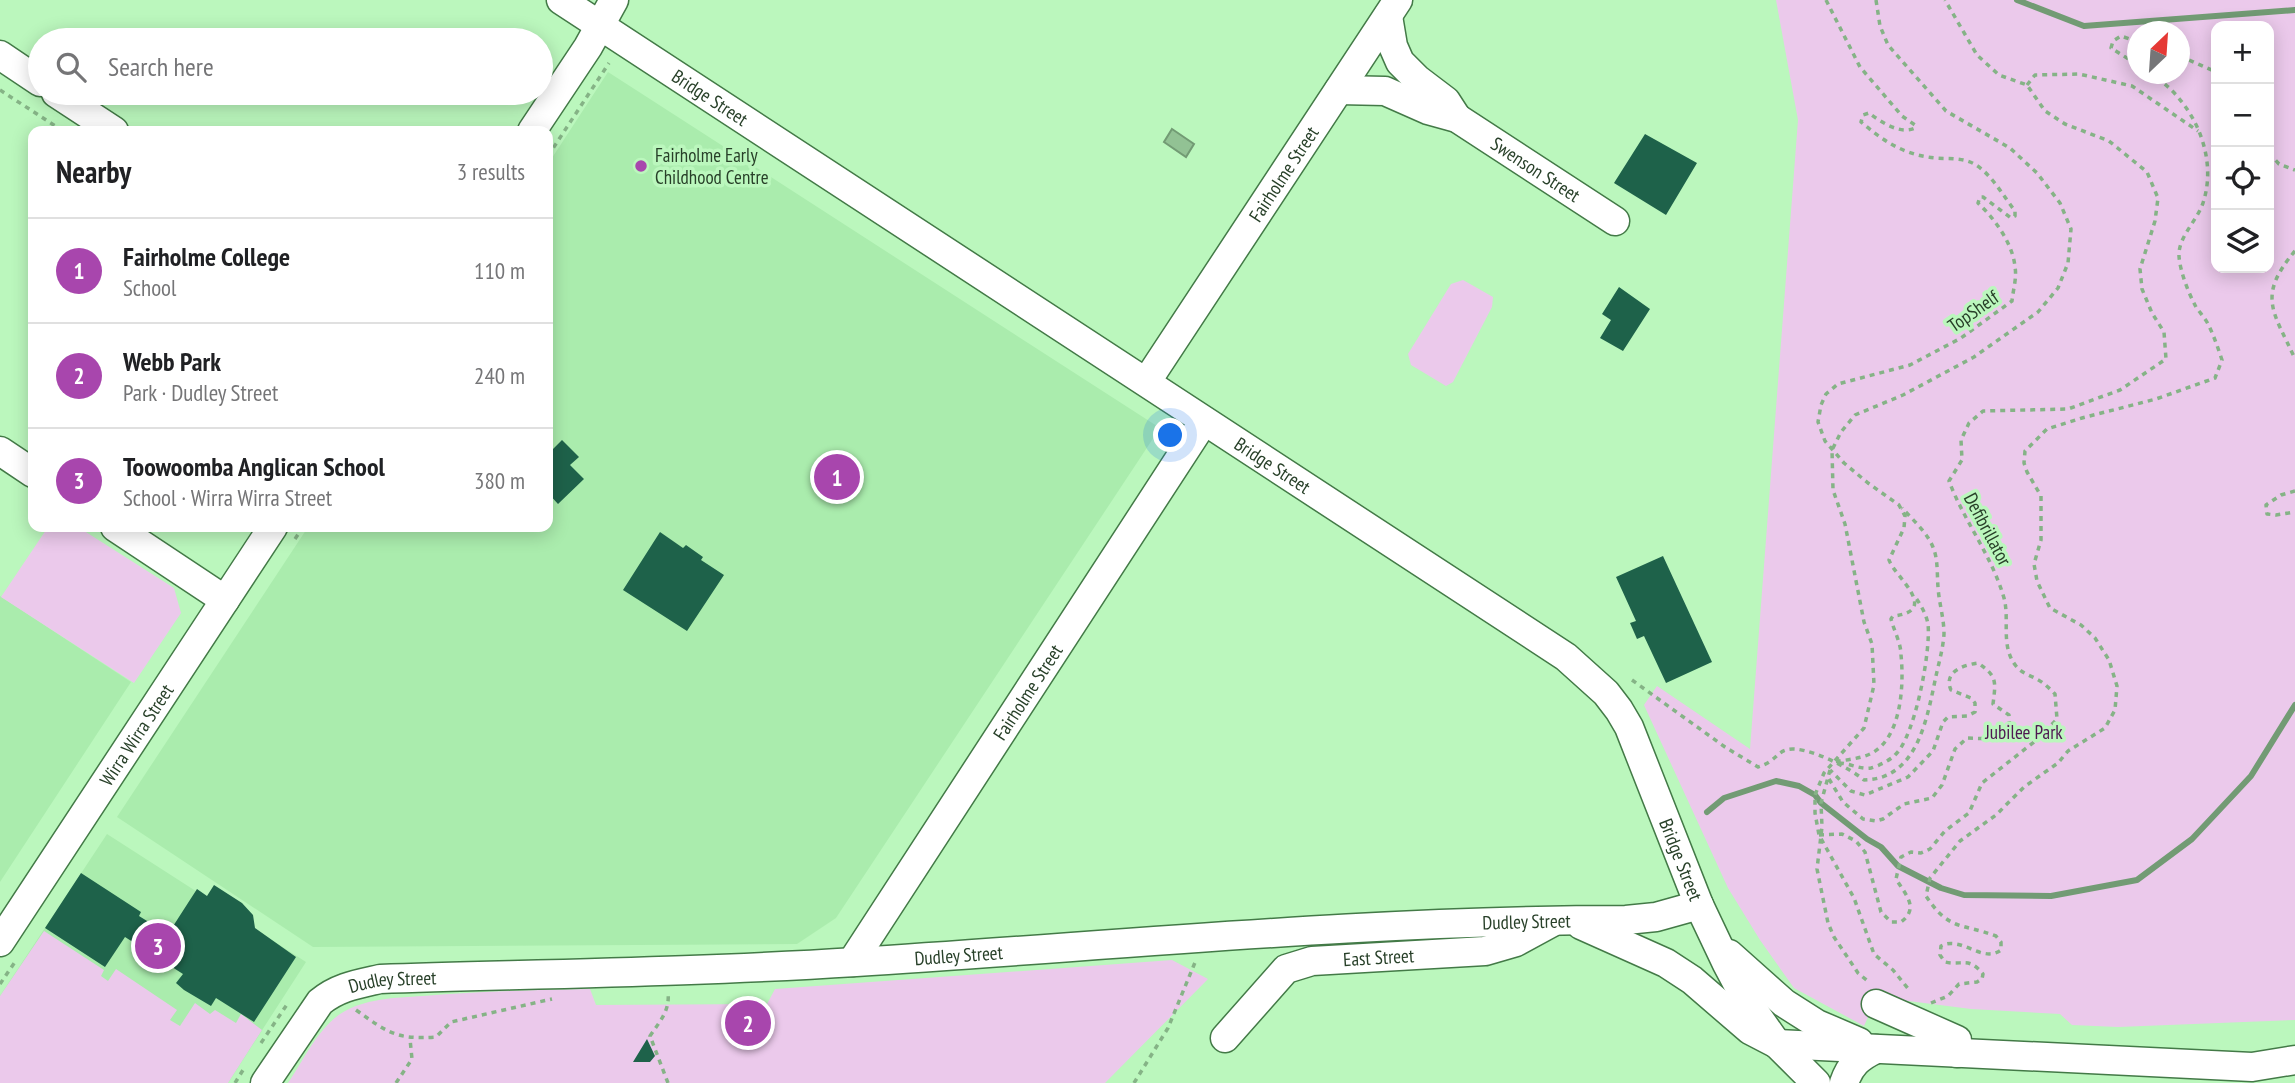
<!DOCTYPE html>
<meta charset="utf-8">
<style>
body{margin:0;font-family:"PT Sans Narrow",sans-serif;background:#f6f6f6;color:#202124}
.controls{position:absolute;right:21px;top:21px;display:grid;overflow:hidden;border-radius:14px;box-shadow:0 4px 18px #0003}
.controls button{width:63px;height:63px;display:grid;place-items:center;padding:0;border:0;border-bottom:2px solid #e0e0e0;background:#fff;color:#202124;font:35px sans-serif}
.compass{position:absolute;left:2127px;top:21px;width:63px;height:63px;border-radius:50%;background:#fff;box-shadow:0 4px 18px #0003;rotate:25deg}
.you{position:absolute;left:1171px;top:436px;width:24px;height:24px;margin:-18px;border:5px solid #fff;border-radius:50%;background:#1a73e8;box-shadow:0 0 0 10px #1a73e833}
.badge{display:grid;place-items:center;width:46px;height:46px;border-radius:50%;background:#a846ad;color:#fff;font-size:23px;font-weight:700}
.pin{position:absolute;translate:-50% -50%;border:4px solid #fff;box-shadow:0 2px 7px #0006}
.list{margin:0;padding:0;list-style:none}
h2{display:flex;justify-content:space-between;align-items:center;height:91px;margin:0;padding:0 28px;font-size:30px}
h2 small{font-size:23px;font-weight:400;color:#757577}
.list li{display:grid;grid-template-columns:46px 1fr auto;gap:21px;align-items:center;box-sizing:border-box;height:105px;padding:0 28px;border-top:2px solid #e0e0e0}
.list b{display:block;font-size:26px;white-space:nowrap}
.list p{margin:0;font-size:23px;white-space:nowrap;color:#757577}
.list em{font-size:23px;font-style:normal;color:#757577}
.icon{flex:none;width:38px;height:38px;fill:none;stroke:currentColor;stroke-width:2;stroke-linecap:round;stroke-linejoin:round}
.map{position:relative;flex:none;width:2295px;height:1083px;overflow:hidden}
.search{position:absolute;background:#fff;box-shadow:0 4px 18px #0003;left:28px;top:28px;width:525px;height:77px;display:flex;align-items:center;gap:18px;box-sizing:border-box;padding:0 24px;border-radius:38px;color:#757577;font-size:26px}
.panel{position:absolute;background:#fff;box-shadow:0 4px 18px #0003;left:28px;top:126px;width:525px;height:406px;border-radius:14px}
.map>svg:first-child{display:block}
</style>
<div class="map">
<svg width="2295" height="1083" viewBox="0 0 2295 1083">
<rect width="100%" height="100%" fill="#bbf7bd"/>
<path fill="#aaecad" d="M608 72 1160 428 836 918 797 944 313 947 117 817 308 527H548V164Z
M0 596 131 682 0 882Z
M107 834 306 962 228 1083H0V996Z"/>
<path fill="#ebc9eb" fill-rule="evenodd" d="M1776 0H2295V1020L2118 1027 2072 1025 2060 1014 1971 1009 1877 997 1864 1026 1794 988 1760 940 1728 888 1644 705 1657 686 1750 749 1798 120ZM2216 26H2269V268H2216ZM2138 32H2180V74H2138Z
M1463 280 1493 297 1492 307 1453 382 1446 386 1411 365 1408 354 1451 284Z
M48 527H78L174 588 181 613 134 683 1 597Z
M44 931 104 970 101 976 108 981 116 969 177 1010 170 1020 180 1026 195 1003 210 1014 215 1010 236 1023 241 1014 262 1030 228 1083H0V996Z
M1172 960 1208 979 1105 1083H288C303 1061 317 1030 340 1014 365 998 395 998 423 996 479 991 534 990 590 989L596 1005 767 1004 775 989Z"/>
<path fill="#92c294" stroke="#729b74" stroke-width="2" d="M1172 129 1194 144 1186 157 1164 142Z"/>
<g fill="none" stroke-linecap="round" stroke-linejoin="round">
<path stroke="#729b74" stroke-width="6" d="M2017 0 2084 26 2295 10
M1707 812 1724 798 1776 781 1799 786 1815 795 1821 803 1867 839 1881 847 1898 866 1941 888 1964 895 2051 896 2137 880 2192 839 2251 776 2295 705"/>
</g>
<path fill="#1e624a" d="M1645 134 1697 163 1666 215 1614 183Z
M1619 287 1650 309 1623 351 1600 338 1611 320 1602 314Z
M562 440 579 457 570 465 584 479 558 504 548 493V454Z
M660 532 683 548 686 545 703 557 701 560 724 575 687 631 623 590Z
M1663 556 1712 662 1666 683 1644 636 1637 639 1630 623 1636 621 1616 577Z
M81 873 141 912 139 916 168 934 197 889 207 896 214 885 242 903 253 915 255 928 296 957 254 1022 216 998 211 1006 184 990 176 983 183 974 125 937 105 967 45 928Z
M647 1039 655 1056 650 1062H633Z"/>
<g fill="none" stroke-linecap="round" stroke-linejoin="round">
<defs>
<g id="minor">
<path id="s1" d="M561 0 1566 657 1606 693 1619 710 1629 727 1699 905 1727 964 1746 1000 1777 1044 1816 1083"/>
<path d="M1388 16 1393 46 1400 62 1417 79 1446 101 1457 118"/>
<path d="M0 55 40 82"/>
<path id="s2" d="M1339 90 1385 91 1428 110 1457 118 1615 221"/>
<path d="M56 93 114 131"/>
<path d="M532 131 588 47 614 0"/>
<path id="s3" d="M1147 381 1398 0"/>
<path d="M0 451 33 473"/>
<path d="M115 527 225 600"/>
<path d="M1581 925 1666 963 1692 980 1750 1030 1777 1044 2252 1067 2295 1060"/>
<path id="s4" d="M0 942 273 527"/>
<path d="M1729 954 1784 1003 1817 1024 1859 1042"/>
<path id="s5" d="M852 962 1204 421"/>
<path d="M1876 1004 1957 1040V1053"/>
<path id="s6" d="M1225 1038 1286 969 1312 961 1485 951 1516 942 1551 923"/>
<path id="s7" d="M265 1083 320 1002C338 987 358 984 380 979 539 974 698 972 856 962 1112 946 1369 920 1626 920L1656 917 1699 905"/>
<path d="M1844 1083C1850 1065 1859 1057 1876 1049"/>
</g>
</defs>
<use href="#minor" stroke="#437a47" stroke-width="31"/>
<path stroke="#85b386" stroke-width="3.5" stroke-dasharray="5 5" stroke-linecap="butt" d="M1826 0 1860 67 1902 116 1915 125V128C1900 135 1881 122 1869 113L1863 115 1861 122C1881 139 1901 153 1928 157 1944 160 1962 156 1976 165 1992 175 2004 197 2015 211V216L2011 218 1983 197H1980L1978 203C1995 219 2013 244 2015 267 2017 278 2013 290 2012 301L1961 338 1910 365 1838 384 1826 394 1821 405 1818 422 1825 441 1844 463 1868 483 1899 505 1905 516 1904 528 1889 560C1895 577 1941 611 1893 616L1891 619C1894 631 1901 643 1901 655 1904 684 1902 739 1870 754 1859 759 1845 760 1833 762
M1876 0 1880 26 1888 45 1946 111 2010 148 2037 173 2060 203 2071 229 2068 263 2058 288 2038 312 1974 357 1903 395 1855 415 1841 432 1832 450 1833 490 1845 524 1864 622 1872 644 1874 685 1864 728 1824 773 1815 795V813L1819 835 1854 898 1874 954 1893 970 1910 991
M2138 42 2121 36 2113 41 2111 48 2138 65
M2180 56 2216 72
M2027 85 2035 75 2079 74 2132 86 2198 131
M0 90 63 131
M2269 153 2279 164 2295 170
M548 156 609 63
M2295 251C2256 297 2274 312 2295 359
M2295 491 2281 495 2266 505 2267 514 2276 515 2295 512
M295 539 303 527
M1632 680 1725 747 1758 767C1775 762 1776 753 1786 750 1804 744 1850 768 1864 780 1918 779 1927 718 1936 676 1939 662 1943 649 1944 634 1944 618 1939 603 1938 587 1937 575 1938 561 1934 550 1929 534 1913 520 1902 508
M1839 763C1849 763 1861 770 1871 768 1878 766 1889 761 1895 755 1915 737 1931 651 1928 624 1926 613 1920 604 1914 595
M1830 770 1821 803 1822 827 1817 869 1828 923 1834 937 1858 973 1870 983
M1829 779 1843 802 1863 819 1876 821 1883 819 1904 804 1932 798 1942 785 1955 749 1967 738 1995 739 2010 733 2009 715 1993 704C1996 681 1997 676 1978 663 1963 665 1943 672 1951 690L1971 698 1975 703V712L1967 716 1948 717 1943 722 1933 751 1908 777 1865 795 1851 791 1830 770
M1819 835 1842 834 1856 841 1865 852 1881 912 1891 922H1901C1920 908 1905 894 1896 879L1901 857 1911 852 1921 853 1930 849 1945 831 1969 813 1982 783 2039 738 2057 719 2055 694C2051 690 2047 686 2043 683 2034 676 2023 675 2016 666 2000 646 2010 620 2004 598 1992 556 1964 521 1949 481L1962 460 1961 440 1969 423 1983 411 2068 409 2120 390 2166 359 2164 332 2152 313 2142 289 2140 269 2155 221 2158 198 2147 172 2109 141 2065 124 2045 111 2027 85 1999 75 1977 55 1945 0
M0 984 15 962
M1931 1003 1948 996 1959 984 1977 982 1982 979 1983 974C1968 956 1963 966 1945 962L1940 955 1941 946C1961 935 1982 964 2001 950V942L1996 936C1961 923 1949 931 1926 896L1930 878 1960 841 1996 815 2024 787 2058 763 2068 751 2105 728 2115 710 2117 686 2109 660 2095 638 2081 625 2050 608 2037 581 2034 564 2041 540V496L2027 472 2024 463 2025 451 2047 429 2082 418 2156 399 2215 378 2222 360C2218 348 2214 336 2208 324 2205 318 2200 313 2196 307 2189 294 2180 272 2179 256 2178 237 2197 221 2203 203 2219 155 2192 99 2151 74
M356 1010C387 1032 396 1040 436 1037L451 1022 552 999
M261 1043 288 1003
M235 1083 243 1070
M396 1083 412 1059 410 1039
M668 1083 650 1036C660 1021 670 1011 668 992
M1134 1083 1168 1028 1196 960"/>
<use href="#minor" stroke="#fff" stroke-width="28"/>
</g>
<circle fill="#a846ad" stroke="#bbf7bd" stroke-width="2.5" cx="641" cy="166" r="7"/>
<g text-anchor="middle" stroke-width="7" stroke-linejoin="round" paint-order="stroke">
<g font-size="19" fill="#284029" stroke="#bbf7bd">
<text dy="7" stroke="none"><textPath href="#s1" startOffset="178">Bridge Street</textPath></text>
<text dy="7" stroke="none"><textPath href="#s2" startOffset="217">Swenson Street</textPath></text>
<text dy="7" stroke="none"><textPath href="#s3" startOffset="248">Fairholme Street</textPath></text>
<text transform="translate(1973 311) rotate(-35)" y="7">TopShelf</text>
<text dy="7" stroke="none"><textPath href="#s1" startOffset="850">Bridge Street</textPath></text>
<text transform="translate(1988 529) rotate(62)" y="7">Defibrillator</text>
<text dy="7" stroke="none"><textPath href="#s5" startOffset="322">Fairholme Street</textPath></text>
<text dy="7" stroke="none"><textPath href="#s4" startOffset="248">Wirra Wirra Street</textPath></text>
<text dy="7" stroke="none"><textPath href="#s1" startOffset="1438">Bridge Street</textPath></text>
<text dy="7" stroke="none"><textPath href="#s7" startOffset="1311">Dudley Street</textPath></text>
<text dy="7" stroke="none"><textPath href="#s7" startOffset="742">Dudley Street</textPath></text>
<text dy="7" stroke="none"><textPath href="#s6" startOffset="186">East Street</textPath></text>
<text dy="7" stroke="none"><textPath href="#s7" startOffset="175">Dudley Street</textPath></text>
</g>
<g font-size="19" fill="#284029" stroke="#bbf7bd" text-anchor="start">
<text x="655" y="162">Fairholme Early<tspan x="655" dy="22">Childhood Centre</tspan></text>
</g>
<g font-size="19" fill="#4e1751" stroke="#bbf7bd">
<text x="2024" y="739">Jubilee Park</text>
</g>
</g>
</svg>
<div class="controls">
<button>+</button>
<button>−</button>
<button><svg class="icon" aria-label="locate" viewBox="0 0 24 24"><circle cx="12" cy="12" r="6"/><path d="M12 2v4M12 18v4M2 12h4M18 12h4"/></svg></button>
<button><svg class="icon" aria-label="layers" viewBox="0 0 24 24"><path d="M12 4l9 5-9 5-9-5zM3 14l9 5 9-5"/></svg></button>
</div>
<svg class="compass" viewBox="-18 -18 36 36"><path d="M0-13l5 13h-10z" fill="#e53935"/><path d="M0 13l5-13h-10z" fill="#757577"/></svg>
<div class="you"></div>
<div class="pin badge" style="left:837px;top:477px">1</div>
<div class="pin badge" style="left:748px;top:1023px">2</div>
<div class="pin badge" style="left:158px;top:946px">3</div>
<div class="search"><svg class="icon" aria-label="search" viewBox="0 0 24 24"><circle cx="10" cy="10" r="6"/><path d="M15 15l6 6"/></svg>Search here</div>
<section class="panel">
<h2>Nearby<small>3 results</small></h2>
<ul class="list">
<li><span class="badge">1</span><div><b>Fairholme College</b><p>School</p></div><em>110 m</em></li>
<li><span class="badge">2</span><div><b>Webb Park</b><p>Park · Dudley Street</p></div><em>240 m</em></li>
<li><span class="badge">3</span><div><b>Toowoomba Anglican School</b><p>School · Wirra Wirra Street</p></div><em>380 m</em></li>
</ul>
</section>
</div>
